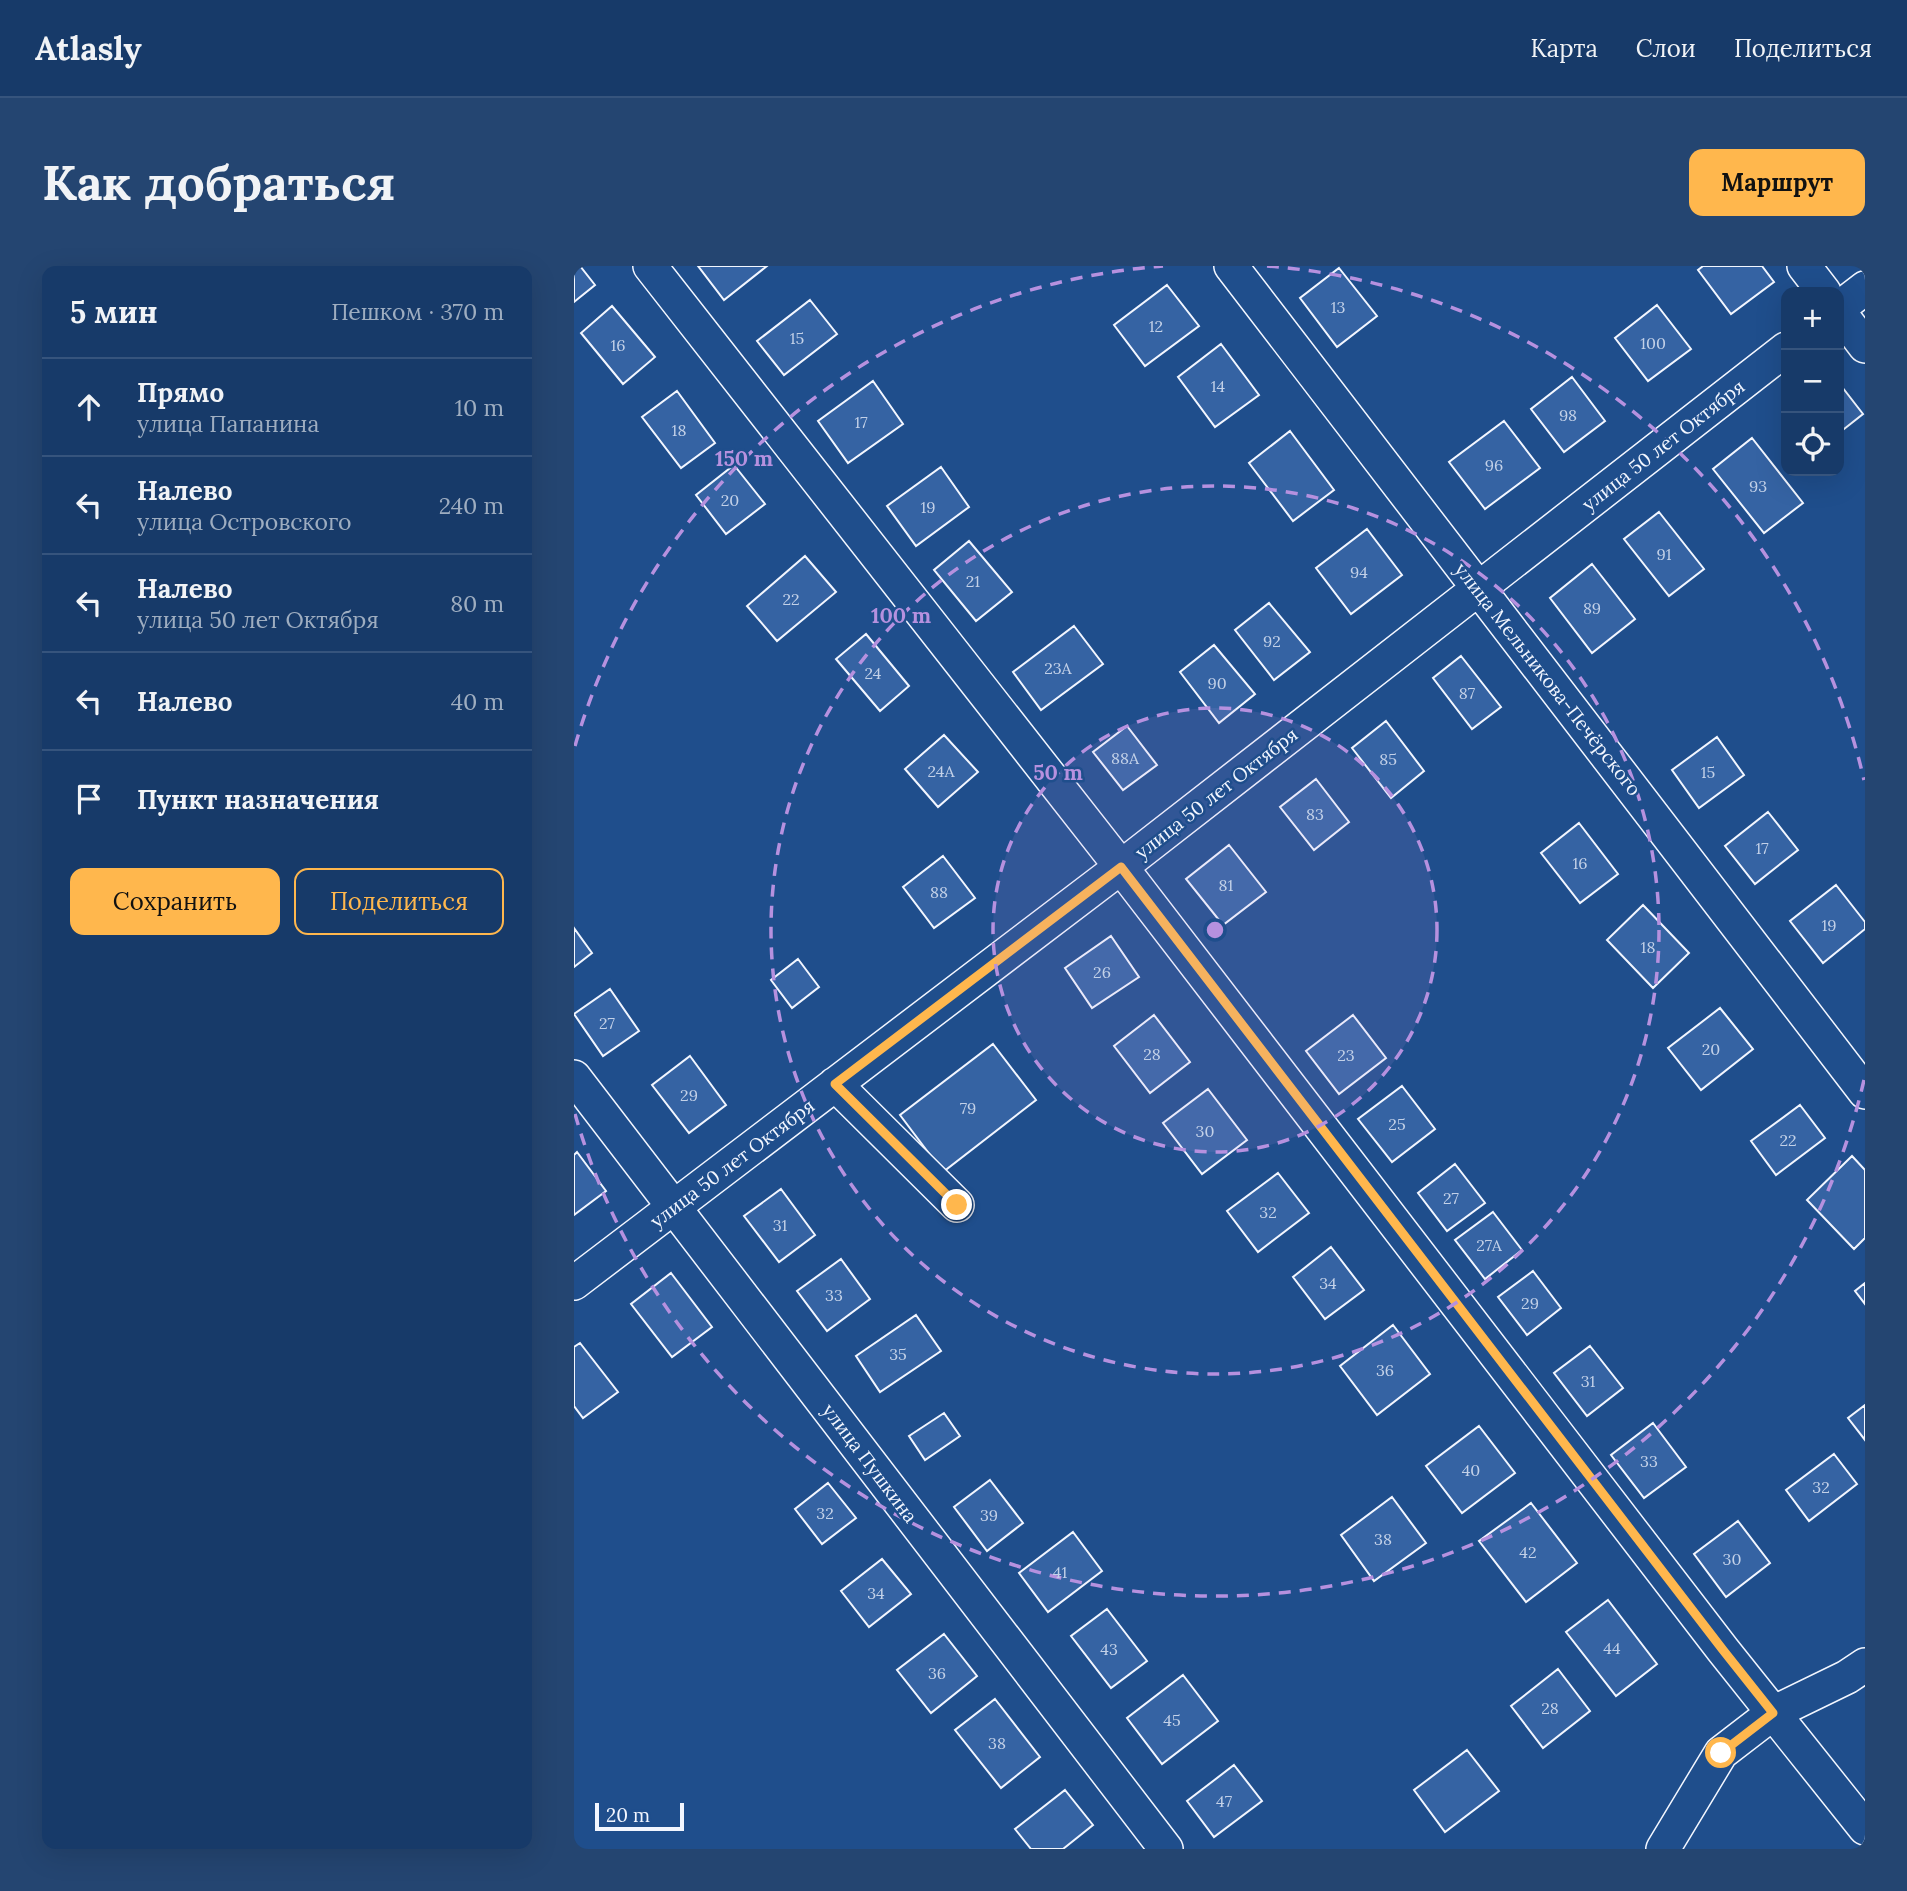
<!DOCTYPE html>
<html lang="ru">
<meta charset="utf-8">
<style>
body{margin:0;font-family:Lora,serif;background:#244571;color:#f1f3f6}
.controls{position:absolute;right:21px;top:21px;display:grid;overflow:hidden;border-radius:14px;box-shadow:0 7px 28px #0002}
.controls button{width:63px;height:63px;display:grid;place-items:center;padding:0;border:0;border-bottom:2px solid #36547d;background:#173a69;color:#f1f3f6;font:35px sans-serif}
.scale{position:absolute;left:21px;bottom:18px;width:89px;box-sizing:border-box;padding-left:7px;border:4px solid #f2f6ff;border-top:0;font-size:19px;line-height:24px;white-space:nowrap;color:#f2f6ff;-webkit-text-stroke:5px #1f4e8c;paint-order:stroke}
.stop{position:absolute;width:21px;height:21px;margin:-16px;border:5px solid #ffb74d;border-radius:50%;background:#fff}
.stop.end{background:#ffb74d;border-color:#fff;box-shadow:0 2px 7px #0008}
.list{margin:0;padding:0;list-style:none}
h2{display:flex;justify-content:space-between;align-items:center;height:91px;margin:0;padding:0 28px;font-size:30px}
h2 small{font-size:23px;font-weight:400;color:#9eadc0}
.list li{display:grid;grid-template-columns:46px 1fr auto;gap:21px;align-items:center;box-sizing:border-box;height:98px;padding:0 28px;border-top:2px solid #36547d}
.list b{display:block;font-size:26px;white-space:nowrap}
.list p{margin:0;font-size:23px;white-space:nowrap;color:#9eadc0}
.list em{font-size:23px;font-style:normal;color:#9eadc0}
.actions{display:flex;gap:14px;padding:21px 28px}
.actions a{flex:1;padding:16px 0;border:2px solid #ffb74d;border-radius:14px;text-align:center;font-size:24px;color:#ffb74d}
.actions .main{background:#ffb74d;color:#111}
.icon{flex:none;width:38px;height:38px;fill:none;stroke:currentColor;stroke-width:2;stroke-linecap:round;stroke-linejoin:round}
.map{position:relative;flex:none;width:1291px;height:1583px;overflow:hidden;border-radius:14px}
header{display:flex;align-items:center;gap:42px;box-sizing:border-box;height:98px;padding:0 35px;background:#173a69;border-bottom:2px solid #36547d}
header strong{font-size:33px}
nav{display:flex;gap:38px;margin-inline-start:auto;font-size:24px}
.intro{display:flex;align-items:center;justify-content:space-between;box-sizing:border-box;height:168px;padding:0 42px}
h1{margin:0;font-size:49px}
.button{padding:18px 32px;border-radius:14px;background:#ffb74d;color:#111;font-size:24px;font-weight:700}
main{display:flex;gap:42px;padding:0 42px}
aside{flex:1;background:#173a69;border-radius:14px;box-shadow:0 7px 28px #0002}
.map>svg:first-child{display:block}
</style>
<header>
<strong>Atlasly</strong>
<nav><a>Карта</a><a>Слои</a><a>Поделиться</a></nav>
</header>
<div class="intro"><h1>Как добраться</h1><a class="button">Маршрут</a></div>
<main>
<aside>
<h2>5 мин<small>Пешком · 370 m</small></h2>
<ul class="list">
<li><svg class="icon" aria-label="ahead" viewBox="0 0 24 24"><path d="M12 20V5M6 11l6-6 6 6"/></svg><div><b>Прямо</b><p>улица Папанина</p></div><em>10 m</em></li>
<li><svg class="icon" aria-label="left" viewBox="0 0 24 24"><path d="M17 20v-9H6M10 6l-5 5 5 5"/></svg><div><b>Налево</b><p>улица Островского</p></div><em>240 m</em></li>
<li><svg class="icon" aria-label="left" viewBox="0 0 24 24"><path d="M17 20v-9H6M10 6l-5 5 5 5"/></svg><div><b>Налево</b><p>улица 50 лет Октября</p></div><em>80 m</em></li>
<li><svg class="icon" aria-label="left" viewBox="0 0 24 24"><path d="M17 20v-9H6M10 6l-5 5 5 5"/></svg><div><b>Налево</b></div><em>40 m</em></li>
<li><svg class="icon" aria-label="arrive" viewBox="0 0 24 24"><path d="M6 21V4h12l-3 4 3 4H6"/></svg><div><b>Пункт назначения</b></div></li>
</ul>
<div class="actions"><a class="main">Сохранить</a><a>Поделиться</a></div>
</aside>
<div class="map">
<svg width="1291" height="1583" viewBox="0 0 1291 1583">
<rect width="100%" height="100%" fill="#1f4e8c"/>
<path fill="#3563a3" stroke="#f2f6ff" stroke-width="2" d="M0 0H6L21 19 0 36Z
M124 0H193L150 34Z
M1129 0H1188L1200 16 1157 48 1124 4Z
M765 2 803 50 763 81 726 32Z
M593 19 625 60 571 100 540 59Z
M236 34 263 68 210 109 183 75Z
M1083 39 1117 83 1074 115 1041 72Z
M38 40 81 91 49 118 7 67Z
M647 78 685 129 641 161 604 111Z
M998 111 1031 155 990 186 957 143Z
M299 115 329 158 274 197 244 155Z
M1265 117 1289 148 1265 167Z
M103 125 141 177 107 202 68 151Z
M930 155 966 202 911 243 875 196Z
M716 165 760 224 719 255 675 197Z
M1178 172 1229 237 1190 267 1139 203Z
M160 199 191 238 152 268 122 229Z
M367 201 395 241 342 280 313 240Z
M1085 246 1130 303 1095 330 1050 273Z
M793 263 828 309 777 348 742 302Z
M395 275 438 326 402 355 360 304Z
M231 290 262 326 203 375 173 340Z
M1018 298 1061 353 1018 387 976 332Z
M695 337 736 386 700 414 661 364Z
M500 360 529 398 467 444 439 406Z
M292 368 335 420 306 445 262 393Z
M640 379 681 428 645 457 606 406Z
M887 390 927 441 898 463 859 412Z
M812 455 850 505 817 532 778 482Z
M553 460 583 499 549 524 519 486Z
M370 469 404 506 364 541 331 503Z
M1143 471 1170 509 1125 542 1098 504Z
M742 513 775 556 740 584 706 541Z
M1194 546 1224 584 1181 618 1151 580Z
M1005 557 1044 608 1006 637 967 587Z
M655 579 692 626 649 659 612 613Z
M369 590 401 632 360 662 329 621Z
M1262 619 1291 656V663L1249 697 1216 655Z
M1069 639 1115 687 1079 722 1033 674Z
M0 662 18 687 0 701Z
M537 670 565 711 518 742 491 702Z
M224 693 245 721 218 742 197 714Z
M36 723 65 765 29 790 0 748Z
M1146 742 1179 783 1127 824 1094 782Z
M580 749 616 796 576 827 540 780Z
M779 749 812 792 765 828 732 785Z
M419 778 462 834 369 906 326 849Z
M116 790 152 839 115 867 78 819Z
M828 820 861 863 818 896 784 853Z
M634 823 673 874 628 908 589 857Z
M1226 839 1251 872 1202 909 1177 875Z
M3 886 32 925 0 949V889Z
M1278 890 1291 904V972L1280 983 1233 934Z
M881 898 911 937 873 965 844 927Z
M704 907 735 947 684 986 653 945Z
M207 923 241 969 205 996 170 950Z
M919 946 948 984 911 1013 881 974Z
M757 981 790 1024 751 1053 719 1011Z
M267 993 296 1033 253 1065 223 1025Z
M959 1005 987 1042 953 1069 924 1031Z
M97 1007 138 1061 98 1091 57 1038Z
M1291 1017V1038L1281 1025Z
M342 1049 367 1085 306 1126 282 1090Z
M819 1059 856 1108 803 1149 766 1100Z
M6 1077 44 1126 9 1152 0 1140V1081Z
M1016 1080 1049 1122 1013 1150 980 1107Z
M1291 1139V1174L1274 1152Z
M370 1147 386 1170 351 1194 335 1170Z
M1079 1157 1112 1201 1070 1232 1037 1189Z
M905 1160 941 1207 888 1247 852 1200Z
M1260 1188 1283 1218 1235 1255 1212 1224Z
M416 1214 449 1257 413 1285 380 1241Z
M254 1217 282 1252 248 1278 221 1243Z
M818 1231 852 1277 800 1315 767 1269Z
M957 1237 1003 1297 952 1336 905 1275Z
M1164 1255 1196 1297 1152 1331 1120 1288Z
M499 1266 528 1305 474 1346 445 1307Z
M308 1293 337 1328 295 1361 267 1325Z
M1034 1334 1083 1398 1042 1430 992 1366Z
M533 1343 573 1395 537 1422 497 1370Z
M370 1368 403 1410 357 1447 323 1404Z
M984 1403 1016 1445 969 1482 937 1440Z
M609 1409 644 1455 588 1498 553 1452Z
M421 1433 466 1491 427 1522 381 1464Z
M893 1484 925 1525 871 1566 840 1524Z
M660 1499 688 1535 640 1571 613 1535Z
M491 1524 519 1559 489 1583H457L441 1563Z"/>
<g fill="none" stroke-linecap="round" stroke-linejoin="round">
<defs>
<path id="minor" d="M76 0 547 601 1149 1384 1291 1562
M657 0 1291 826
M1230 0 1250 26
M1265 42 1291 22
M1265 46 1291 80
M0 811 592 1583
M261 818 383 939
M0 1017 547 601 1212 83
M1089 1583 1147 1487 1199 1447 1273 1411 1291 1399"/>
</defs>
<use href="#minor" stroke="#f2f6ff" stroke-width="36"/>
<use href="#minor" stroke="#1f4e8c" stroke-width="33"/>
</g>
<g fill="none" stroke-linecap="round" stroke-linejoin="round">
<path stroke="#ffb74d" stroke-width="9" d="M383 939 261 818 547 601 1149 1384 1199 1447 1147 1487"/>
</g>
<circle cx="641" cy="664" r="222" fill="#b691df" fill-opacity=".12"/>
<g fill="none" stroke="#b691df" stroke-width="3.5" stroke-dasharray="12 9">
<circle cx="641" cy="664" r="222"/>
<circle cx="641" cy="664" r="444"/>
<path d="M1290 814A666 666 0 0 1 1 848M1 480A666 666 0 0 1 589 0M693 0A666 666 0 0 1 1290 514"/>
</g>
<g text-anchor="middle" stroke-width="5" stroke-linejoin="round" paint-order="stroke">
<g font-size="16" fill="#c3d1e8">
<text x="764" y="47">13</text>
<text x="582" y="66">12</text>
<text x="223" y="78">15</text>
<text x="1079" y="83">100</text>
<text x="44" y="85">16</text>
<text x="644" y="126">14</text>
<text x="994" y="155">98</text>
<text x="287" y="162">17</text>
<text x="105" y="170">18</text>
<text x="920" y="205">96</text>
<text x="1184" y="226">93</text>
<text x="156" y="240">20</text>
<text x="354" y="247">19</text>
<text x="1090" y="294">91</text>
<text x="785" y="312">94</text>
<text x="399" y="321">21</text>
<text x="217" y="339">22</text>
<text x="1018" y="348">89</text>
<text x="698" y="381">92</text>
<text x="484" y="408">23А</text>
<text x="299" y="413">24</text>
<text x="643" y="423">90</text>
<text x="893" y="433">87</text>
<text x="551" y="498">88А</text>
<text x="814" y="499">85</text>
<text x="367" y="511">24А</text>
<text x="1134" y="512">15</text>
<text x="741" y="554">83</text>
<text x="1188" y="588">17</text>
<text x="1006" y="603">16</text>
<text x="652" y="625">81</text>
<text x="365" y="632">88</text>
<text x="1255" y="665">19</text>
<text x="1074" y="687">18</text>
<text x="528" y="712">26</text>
<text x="33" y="763">27</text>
<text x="1137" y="789">20</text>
<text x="578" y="794">28</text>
<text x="772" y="795">23</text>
<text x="115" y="835">29</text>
<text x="394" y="848">79</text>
<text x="823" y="864">25</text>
<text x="631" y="871">30</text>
<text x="1214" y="880">22</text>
<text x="877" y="938">27</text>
<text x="694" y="952">32</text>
<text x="206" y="965">31</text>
<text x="915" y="985">27А</text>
<text x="754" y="1023">34</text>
<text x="260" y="1035">33</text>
<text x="956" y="1043">29</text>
<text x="324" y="1094">35</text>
<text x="811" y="1110">36</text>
<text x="1014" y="1121">31</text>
<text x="1075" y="1201">33</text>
<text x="897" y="1210">40</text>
<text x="1247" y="1227">32</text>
<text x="251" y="1253">32</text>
<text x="415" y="1255">39</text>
<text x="809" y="1279">38</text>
<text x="954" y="1292">42</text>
<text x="1158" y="1299">30</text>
<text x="486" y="1312">41</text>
<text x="302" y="1333">34</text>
<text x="1038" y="1388">44</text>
<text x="535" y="1389">43</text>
<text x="363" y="1413">36</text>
<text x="976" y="1448">28</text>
<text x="598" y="1460">45</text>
<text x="423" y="1483">38</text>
<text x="650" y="1541">47</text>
</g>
<g font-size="19" fill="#f2f6ff" stroke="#1f4e8c">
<text transform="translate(1089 179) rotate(-38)" y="7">улица 50 лет Октября</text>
<text transform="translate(974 413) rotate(52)" y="7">улица Мельникова-Печёрского</text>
<text transform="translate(642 527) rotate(-38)" y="7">улица 50 лет Октября</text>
<text transform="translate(158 897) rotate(-37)" y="7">улица 50 лет Октября</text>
<text transform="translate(296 1197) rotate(53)" y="7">улица Пушкина</text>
</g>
</g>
<circle cx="641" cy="664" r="10" fill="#b691df" stroke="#1f4e8c" stroke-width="3.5"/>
<g font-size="21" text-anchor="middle" font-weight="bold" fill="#b691df" stroke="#1f4e8c" stroke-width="5" stroke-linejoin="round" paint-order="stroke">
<text x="170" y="200">150 m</text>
<text x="327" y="357">100 m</text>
<text x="484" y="514">50 m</text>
</g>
</svg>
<div class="controls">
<button>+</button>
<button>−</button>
<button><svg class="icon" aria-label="locate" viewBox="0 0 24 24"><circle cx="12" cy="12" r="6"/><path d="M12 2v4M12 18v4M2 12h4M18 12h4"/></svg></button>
</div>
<div class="scale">20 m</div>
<div class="stop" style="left:1147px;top:1487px"></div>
<div class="stop end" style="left:383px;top:939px"></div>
</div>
</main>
